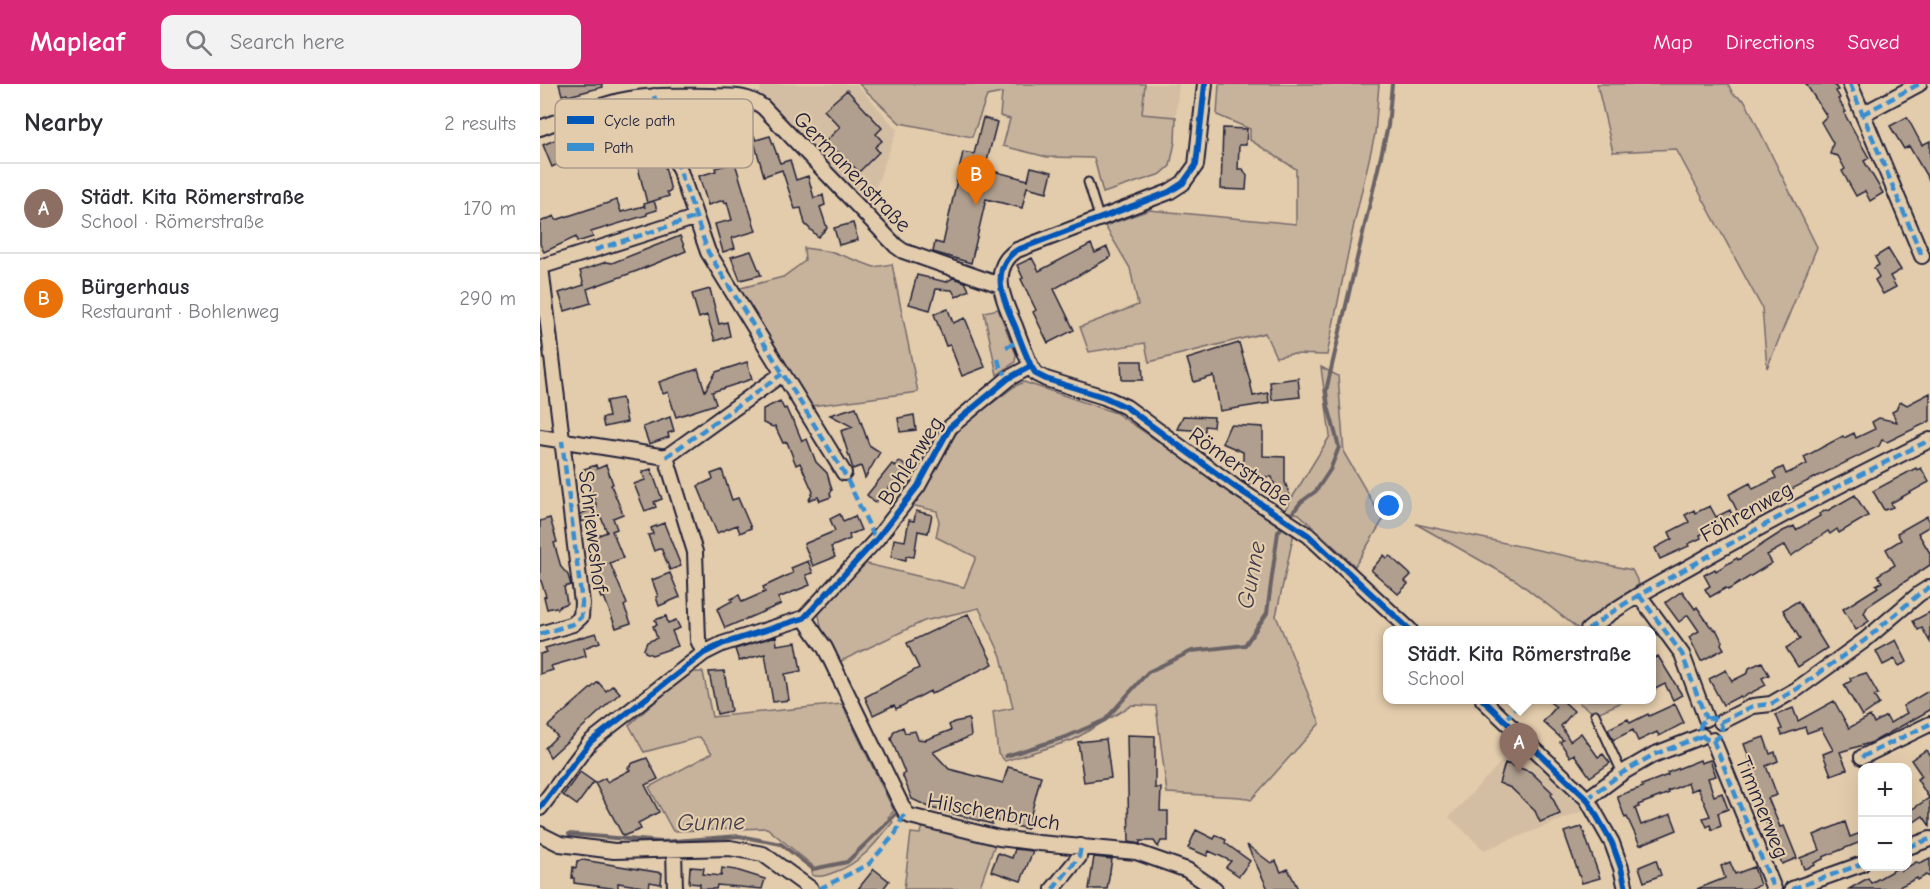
<!DOCTYPE html>
<meta charset="utf-8">
<style>
body{margin:0;font-family:"Comic Neue",sans-serif;background:#f2f2f3;color:#2b2b33}
.controls{position:absolute;right:18px;bottom:18px;display:grid;overflow:hidden;border-radius:12px;box-shadow:0 6px 24px #0002}
.controls button{width:54px;height:54px;display:grid;place-items:center;padding:0;border:0;border-bottom:2px solid #e1e1e2;background:#fff;color:#2b2b33;font:30px sans-serif}
.you{position:absolute;left:849px;top:422px;width:21px;height:21px;margin:-15px;border:4px solid #fff;border-radius:50%;background:#1a73e8;box-shadow:0 0 0 9px #1a73e833}
.badge{display:grid;place-items:center;width:39px;height:39px;border-radius:50%;background:#db2777;color:#fff;font-size:20px;font-weight:700}
.pin{position:absolute;translate:-50% -50px;filter:drop-shadow(0 2px 3px #0008)}
.pin::after{content:'';position:absolute;top:32px;width:21px;height:18px;background:inherit;clip-path:polygon(0 0,100% 0,50% 100%)}
.popup{position:absolute;left:843px;top:542px;width:273px;height:78px;box-sizing:border-box;display:grid;place-content:center;border-radius:12px;background:#fff;filter:drop-shadow(0 2px 4px #0005);font-size:20px;white-space:nowrap;color:#7c7c81}
.popup b{font-size:22px;color:#2b2b33}
.popup::after{content:'';position:absolute;left:50%;top:100%;margin-left:-12px;border:12px solid transparent;border-top-color:#fff}
.list{margin:0;padding:0;list-style:none}
h2{display:flex;justify-content:space-between;align-items:center;height:78px;margin:0;padding:0 24px;font-size:26px}
h2 small{font-size:20px;font-weight:400;color:#7c7c81}
.list li{display:grid;grid-template-columns:39px 1fr auto;gap:18px;align-items:center;box-sizing:border-box;height:90px;padding:0 24px;border-top:2px solid #e1e1e2}
.list b{display:block;font-size:22px;white-space:nowrap}
.list p{margin:0;font-size:20px;white-space:nowrap;color:#7c7c81}
.list em{font-size:20px;font-style:normal;color:#7c7c81}
.icon{flex:none;width:33px;height:33px;fill:none;stroke:currentColor;stroke-width:2;stroke-linecap:round;stroke-linejoin:round}
.map{position:relative;flex:none;width:1390px;height:805px;overflow:hidden}
header{display:flex;align-items:center;gap:36px;box-sizing:border-box;height:84px;padding:0 30px;background:#db2777;color:#fff}
header strong{font-size:28px}
nav{display:flex;gap:33px;margin-inline-start:auto;font-size:21px}
.search{width:420px;height:54px;background:#f2f2f3;display:flex;align-items:center;gap:15px;box-sizing:border-box;padding:0 21px;border-radius:12px;color:#7c7c81;font-size:22px}
main{display:flex}
aside{flex:1;background:#fff}
.map>svg:first-child{display:block}
</style>
<header>
<strong>Mapleaf</strong>
<div class="search"><svg class="icon" aria-label="search" viewBox="0 0 24 24"><circle cx="10" cy="10" r="6"/><path d="M15 15l6 6"/></svg>Search here</div>
<nav><a>Map</a><a>Directions</a><a>Saved</a></nav>
</header>
<main>
<aside>
<h2>Nearby<small>2 results</small></h2>
<ul class="list">
<li><span class="badge" style="background:#8d6e63">A</span><div><b>Städt. Kita Römerstraße</b><p>School · Römerstraße</p></div><em>170 m</em></li>
<li><span class="badge" style="background:#e8710a">B</span><div><b>Bürgerhaus</b><p>Restaurant · Bohlenweg</p></div><em>290 m</em></li>
</ul>
</aside>
<div class="map">
<svg width="1390" height="805" viewBox="0 0 1390 805">
<rect width="100%" height="100%" fill="#e3ccac"/>
<filter id="ink" filterUnits="userSpaceOnUse"><feTurbulence type="fractalNoise" baseFrequency=".0167" numOctaves="2"/><feDisplacementMap in="SourceGraphic" scale="12" xChannelSelector="R" yChannelSelector="G"/><feConvolveMatrix kernelMatrix="1 2 1 2 8 2 1 2 1" color-interpolation-filters="sRGB"/></filter>
<g filter="url(#ink)">
<path fill="#d4bea3" d="M222 0H316L334 19 357 46 329 122 219 9Z
M606 0H639L636 32 603 29Z
M978 660 1038 718 1044 727 944 766 909 733Z"/>
<path fill="#c7b39c" stroke="#746a6c" stroke-width="1.5" d="M319 0H605L602 30 636 33 635 58 630 82 621 90 563 109 554 74 507 73 463 62 470 35 460 32 462 9 447 12 432 53 360 39Z
M679 0H839L835 50 814 140 787 271 751 270 736 273 725 249 609 278 605 259 549 268 540 243 598 221 590 184 565 142 609 126 756 140V85L710 56V45L677 31Z
M1057 0H1188L1193 10 1205 17 1277 163 1227 284 1222 224 1136 65 1073 68Z
M264 164 293 168 334 183 352 180 378 308 271 322 197 205 243 193 265 177Z
M458 225 476 270 475 278 457 291 444 228Z
M781 283 798 292 804 369 843 436 815 482 759 430 744 427 790 352Z
M484 298 576 329 754 449 736 532 780 639 711 716 701 713 627 709 616 622 592 621 533 656 465 677 458 669 453 628 473 624 461 572 439 524 384 537 297 579 281 543 278 525 323 479 424 503 436 473 396 453 399 438 397 427 371 421 387 400 409 359 421 343 475 302Z
M876 440 1092 486 1099 500 1040 546 977 497Z
M149 588H163L172 633 302 620 354 727 348 733 353 738C336 759 321 779 295 788 286 791 281 794 272 791V781L227 744 133 747 109 703 172 669 160 653 104 668 89 641Z
M1035 616H1087L1055 630Z
M383 743 419 750 455 760 439 805H364L371 749 380 750Z"/>
<g fill="none" stroke-linecap="round" stroke-linejoin="round">
<path stroke="#6b6366" stroke-width="4" d="M466 672 526 653 565 636 608 588 652 567 705 561 727 529 738 448 761 418 776 407 790 386 799 363 788 322 786 307 848 42 852 0
M29 750 122 758 199 752 241 760 273 785 307 778 356 730"/>
</g>
<path fill="#b09f8e" stroke="#22223b" stroke-width="1.5" d="M19 0H62L63 3 28 12 27 10 22 11Z
M1266 0H1294L1298 6 1296 7 1300 14 1298 15 1306 28 1304 29 1329 74 1324 77 1343 109 1330 117 1325 107 1316 112 1302 87 1305 85 1298 72 1290 70 1293 59 1281 38 1286 33V31Z
M307 6 342 44 336 50 342 57 335 63 339 68 319 88 299 68 298 69 294 64 291 67 284 59 300 43 284 26Z
M177 26 179 34 203 29 216 56 230 52 240 79 250 76 256 96 268 92 274 114 283 111 285 121 280 123 287 144 278 153 265 140 261 124 255 125 242 86 224 92 215 61 192 67 186 49 153 60 150 51 141 54 135 32 150 27 152 34Z
M1367 33 1382 61 1390 57V98L1369 62 1364 65 1350 42Z
M443 34 457 38 445 85 488 96 491 83 512 88 507 108 487 103 482 124 446 115 431 179 393 168 395 158 403 160 423 68 434 70Z
M110 37 111 42H115L131 107 127 108 129 112 107 119 88 44Z
M64 41 67 52 57 55 59 62 38 68 33 49Z
M683 44 707 45 706 61H699L698 85H703L707 92 706 106 681 105Z
M17 55 25 74 21 76 22 78 12 83 3 61Z
M195 79 216 147 192 154 195 164 183 168 175 140 192 136 187 118 185 119 184 116 168 121 159 92 176 87 175 84Z
M77 116 81 128 104 122 105 124 104 120 114 117 117 126 107 129V131L51 148 53 153 37 158 36 153 4 168 0 160V138L14 132 16 136Z
M313 139 318 156 299 161 294 144Z
M140 152 146 167 97 187 47 205 51 219 25 227 19 209 44 201 40 187 66 178 72 179Z
M551 160 555 169 567 163 571 173 514 205 534 246 508 259 493 228 496 226 481 195 483 194 477 181 492 174 499 187Z
M1348 165 1361 186 1350 192 1356 203 1343 210 1335 196 1339 193 1334 184 1339 181 1335 173Z
M211 167 221 191 200 196 191 173Z
M377 191 406 198 413 194 425 198 429 206 416 213 412 206 396 205 390 226 369 220Z
M170 205 179 240 187 238 190 252 175 257 167 231 159 234 152 210Z
M408 225 413 239 425 234 445 283 422 292 410 261 406 262 394 230Z
M699 259 710 297 713 312 728 309 729 319 680 327 674 292 654 298 647 275Z
M581 277H602L603 296H582Z
M207 278 212 295 172 308 176 320 136 333 128 308 123 310 119 298 158 285 165 307 176 288Z
M758 294 760 313 732 316 730 298Z
M1390 309V337L1347 358 1342 356 1339 362 1199 431 1189 410 1210 399 1213 405 1236 394 1233 388 1243 383 1246 390 1267 380 1264 373 1303 352 1304 354 1314 349 1316 354 1335 345 1332 338 1339 334 1357 338 1352 328 1356 326 1359 319 1362 318 1367 321Z
M82 314 87 338 64 343 62 334 69 333 66 317Z
M240 317 244 325 246 324 251 335H253L262 357 267 355 276 378 287 389 292 406 290 409 291 413 280 417 278 413 269 416 273 408 260 379 256 381 247 358 243 359 235 342 233 343 223 339V325Z
M316 323 329 361 340 368 325 394 321 382 313 385 301 347 313 343 290 331Z
M374 331 376 346 360 348 358 334Z
M643 332 674 333 673 343 665 342V347L637 345Z
M130 333 134 347 128 349 129 353 109 360 103 343Z
M690 341 723 343V372L745 373V398L750 412 739 416 732 393 713 392V401L703 398V368L682 359Z
M359 377 368 384 358 398 356 397 335 419 327 411 352 380 355 382Z
M56 381 57 385 66 381 73 400 71 401 83 430 73 434 77 445 72 447 83 474 70 479 87 520 84 522 91 539 76 544 64 513 61 514 52 491 62 487 60 483 68 480 62 482 51 454 67 448 60 431 41 438 40 430 57 423 44 385Z
M1376 384 1377 386 1381 384 1389 398 1351 419 1353 423 1344 426 1333 407Z
M111 385 122 415 114 418 116 423 105 427 94 400 105 396 102 388Z
M182 386 192 416 198 414 211 444 200 449 197 441 177 449 159 405 158 402 173 395 171 390Z
M1315 411 1328 432 1299 449 1297 445 1290 450 1288 447 1251 472 1245 461 1227 471 1232 479 1188 506 1186 504 1170 513 1165 505 1170 502 1164 491 1175 485 1176 487 1197 474 1198 476 1243 447 1254 442 1256 446 1280 432 1279 430 1286 426 1287 427Z
M1170 422 1176 433 1190 426 1194 435 1160 451 1161 454 1148 460 1149 462 1120 475 1115 464 1132 455 1129 448 1149 438 1145 431 1154 426 1155 429Z
M376 427 392 431 388 449 378 447 374 473 366 472V476L351 473 354 455 365 457 369 436 374 437Z
M300 430 303 437 315 432 321 446 309 451 310 455 291 463 295 473 273 482 264 460 295 447 290 435Z
M1387 432 1390 442 1378 449 1390 469V481L1328 522 1324 529 1329 537 1316 546 1303 525 1338 503 1336 501 1342 498 1338 491 1355 481 1346 465 1361 456 1357 449Z
M10 434 17 458 14 459 21 483 28 491 31 501 24 503 27 519 20 522 18 525 15 523 7 525 4 513 6 512 0 494V437Z
M124 439 141 482 130 486 121 464 114 467 108 451 113 450 111 444Z
M844 471 847 474 850 472 871 491 865 497 868 500 858 510 831 486Z
M268 477 273 489 266 491 270 501 238 514 241 520 185 544 177 525 192 517 191 515 199 511 202 518 225 508 223 503 253 489 251 484Z
M130 489 140 513 119 522 116 513 118 512 112 496Z
M1142 507 1155 525 1157 523 1170 542 1177 547 1182 557 1181 560 1184 565 1161 577 1149 553 1159 547 1148 531 1139 538 1125 519Z
M1258 517 1287 564 1258 583 1246 564 1260 555 1243 526Z
M1390 528V558L1382 544 1378 546 1373 537Z
M428 530 453 580 391 610 390 607 356 625 354 621 333 631 325 613 379 584 367 559Z
M126 532 128 539 136 536 140 544 132 547 138 562 112 571 105 568 104 565 107 558 117 554 113 542 117 541 115 536Z
M56 549 60 558 44 564 46 572 11 582 13 586 0 590V570L7 568 5 564Z
M236 552 237 561 256 558 261 587 245 590 249 616 233 618 225 570 199 577 195 565Z
M1356 556 1367 578 1359 582 1355 575 1343 581 1336 567Z
M1118 572 1142 611 1133 616 1125 600 1111 607V576Z
M1222 578 1229 591 1222 594 1226 601 1201 614 1200 612 1183 621 1169 595 1186 586 1192 597 1208 589 1209 584Z
M184 587 191 627 177 630 169 588Z
M1326 589 1338 610 1334 612 1339 620 1322 632 1304 601 1311 597 1310 594Z
M58 598 66 607 73 601 80 609 10 673 5 664 17 652 8 642Z
M1390 606V626L1333 658 1300 668 1307 685 1291 691 1283 670 1293 666 1281 644 1267 649 1265 643 1242 651 1240 646 1242 645 1236 631 1253 624 1258 637 1294 617 1309 644 1330 632 1334 639 1346 632 1350 639 1367 629 1363 622Z
M1006 615H1021L1034 627 1021 642 1030 657 1041 649 1058 673 1063 670 1070 679 1050 693 1034 670 1030 673 1020 658 1023 656 1003 638 1016 623Z
M1135 620 1144 639 1119 652 1117 648 1098 657 1093 646 1073 656 1068 645 1088 635 1090 639 1108 630 1109 632Z
M429 635 431 652 393 668 409 685 463 699 468 683 501 692 487 745 453 736 452 740 391 724 372 715 362 690 365 689 351 655 354 647 363 643 365 649 375 647 378 655 385 656 411 646 409 641 414 638Z
M587 651 615 652V704H621L620 727H628V757H621L618 763 614 757H600V760L589 758Z
M1224 653 1230 670 1235 668 1238 677 1226 682 1237 711 1228 714 1240 743 1244 742 1257 774 1242 780 1218 717 1220 716 1212 692 1215 691 1204 660Z
M566 655 571 694 544 698 538 658Z
M1386 666 1390 672V742L1383 732 1368 742V728L1389 714 1377 695 1382 692 1371 676Z
M107 674 118 695 105 701 119 728 98 739 101 745 83 752 55 699 65 694 67 698 90 686 88 684 93 679Z
M1160 676 1161 679 1170 676 1176 692 1168 694 1174 712 1182 709 1188 725 1178 729 1181 742 1172 746 1170 741 1167 743 1163 734 1170 732 1158 704 1151 707 1148 699 1128 707 1129 709 1098 721 1099 723 1095 724 1101 741 1131 730 1137 746 1100 761 1087 733 1085 734 1077 712 1103 703 1102 701 1128 691 1127 689Z
M965 679 991 688 1013 709 1011 710 1020 730 1000 738 995 727 971 704 959 699Z
M40 688 54 698 37 721 23 711Z
M1305 738 1310 753 1323 748V757L1283 773V775L1274 779 1275 781 1264 785 1260 774 1280 766 1274 751Z
M1042 743 1060 794 1042 799 1024 748Z
M656 746 674 755 676 751 686 756 685 759 710 777 699 792 686 783 691 777 669 767 667 772 648 764Z
M707 761 731 779 736 777 741 788 748 785 758 805H728Z
M475 765 493 767 481 797 451 787 458 769 472 774Z
M554 773 572 775 567 805H549Z
M1390 774V793L1386 791 1378 796 1377 794 1355 805H1309L1328 794 1331 799 1359 783 1361 787 1376 778 1380 779Z
M43 776 122 789 121 800 110 798 109 804 78 799V805L34 799V794H32L33 783 36 784 37 777Z
M1116 776 1121 791 1104 798 1099 783Z
M1190 778 1195 790 1214 783 1220 801 1210 805H1157L1185 794 1181 782Z
M150 783 164 784 163 790 181 792 182 784 196 786 225 795 222 805 177 801 176 805H160V800L149 799Z
M334 785 349 797 343 805H318Z"/>
<g fill="none" stroke-linecap="round" stroke-linejoin="round">
<defs>
<path id="service" d="M548 98 559 133
M1055 630 1082 689"/>
<path id="minor" d="M665 0 656 81 643 99 629 108 477 166C448 185 464 218 475 242 480 256 485 269 491 282L496 290 506 295 564 313 586 323 695 403 768 451 870 546
M1310 0 1382 172
M114 12 168 168 304 389
M1323 30 1379 0
M0 44C26 34 52 24 79 17 109 10 140 12 171 12 191 13 206 10 223 23L356 162 363 167 460 201
M0 183 154 134
M0 353 126 373 155 468 158 556 164 569
M126 373 242 290
M1099 511 1142 570 1166 635
M264 534 285 564 361 720 366 729 370 732 459 754 499 759 596 768 647 786 675 805
M1048 546C1081 519 1119 500 1156 479 1233 435 1311 395 1390 356
M0 550 33 540 41 533 42 519 1 183
M943 616 1047 715 1072 759 1081 784 1086 805
M1181 638 1213 622 1231 620 1257 605 1325 556 1379 510 1390 503
M1173 656 1234 805
M1322 673 1390 640
M1047 715 1082 689 1113 671 1162 652
M0 724 50 658 164 569 182 560 264 534 336 456 378 402 410 343 469 294 491 282
M0 750 20 760 74 767 190 764 223 770 271 805
M1368 763 1390 755
M134 766 135 805
M513 805 539 773 541 762
M1252 805 1322 780"/>
</defs>
<use href="#service" stroke="#22223b" stroke-width="11"/>
<use href="#minor" stroke="#22223b" stroke-width="18"/>
<use href="#service" stroke="#e3ccac" stroke-width="7"/>
<use href="#minor" stroke="#e3ccac" stroke-width="14"/>
<path stroke="#398ed0" stroke-width="4.5" stroke-dasharray="9 4.5" stroke-linecap="butt" d="M1310 0 1382 172
M114 12 168 168 304 389 336 456
M1323 30 1379 0
M55 166 154 134
M466 263 481 257
M458 275 460 283 469 294
M126 373 242 290
M1099 511 1142 570 1166 635
M1048 546C1081 519 1119 500 1156 479 1233 435 1311 395 1390 356
M0 550 33 540 41 533 42 519 22 357
M1160 645a11 11 0 1 1 22 0a11 11 0 1 1-22 0Z
M965 636 983 616
M1181 638 1213 622 1231 620 1257 605 1325 556 1379 510 1390 503
M1173 656 1234 805
M1322 673 1390 640
M1047 715 1082 689 1113 671 1162 652
M1368 763 1390 755
M279 805 329 780 356 749 362 734 366 729
M513 805 539 773 541 762
M1252 805 1322 780"/>
<defs>
<path id="cycleway" d="M665 0 656 81 643 99 629 108 477 166C448 185 464 218 475 242 480 256 485 269 491 282L496 290 506 295 564 313 586 323 695 403 768 451 870 546
M943 616 1047 715 1072 759 1081 784 1086 805
M0 724 50 658 164 569 182 560 264 534 336 456 378 402 410 343 469 294 491 282"/>
</defs>
<use href="#cycleway" stroke="#e3ccac" stroke-width="10"/>
<use href="#cycleway" stroke="#0057b8" stroke-width="6"/>
</g>
</g>
<g text-anchor="middle" stroke-width="4.5" stroke-linejoin="round" paint-order="stroke">
<g font-size="22" fill="#22223b" stroke="#e3ccac">
<text transform="translate(313 87) rotate(46)" y="8">Germanenstraße</text>
<text transform="translate(370 376) rotate(-57)" y="8">Bohlenweg</text>
<text transform="translate(701 382) rotate(35)" y="8">Römerstraße</text>
<text transform="translate(1206 427) rotate(-29)" y="8">Föhrenweg</text>
<text transform="translate(54 447) rotate(83)" y="8">Schrieweshof</text>
<text transform="translate(1223 723) rotate(68)" y="8">Timmerweg</text>
<text transform="translate(454 727) rotate(10)" y="8">Hilschenbruch</text>
</g>
<g font-size="24" font-style="italic" fill="#403d4d" stroke="#e3ccac">
<text transform="translate(711 491) rotate(-79)" y="8">Gunne</text>
<text transform="translate(171 738) rotate(-1)" y="8">Gunne</text>
</g>
</g>
<rect x="15" y="15" width="198" height="69" rx="9" fill="#e3ccac" stroke="#a9998a" stroke-width="1.5"/>
<rect x="27" y="32" width="27" height="8" fill="#0057b8"/>
<rect x="27" y="59" width="27" height="8" fill="#398ed0"/>
<g font-size="16" fill="#22223b">
<text x="64" y="42">Cycle path</text>
<text x="64" y="69">Path</text>
</g>
</svg>
<div class="controls">
<button>+</button>
<button>−</button>
</div>
<div class="you"></div>
<div class="pin badge" style="left:979px;top:689px;background:#8d6e63">A</div>
<div class="popup"><b>Städt. Kita Römerstraße</b>School</div>
<div class="pin badge" style="left:436px;top:121px;background:#e8710a">B</div>
</div>
</main>
